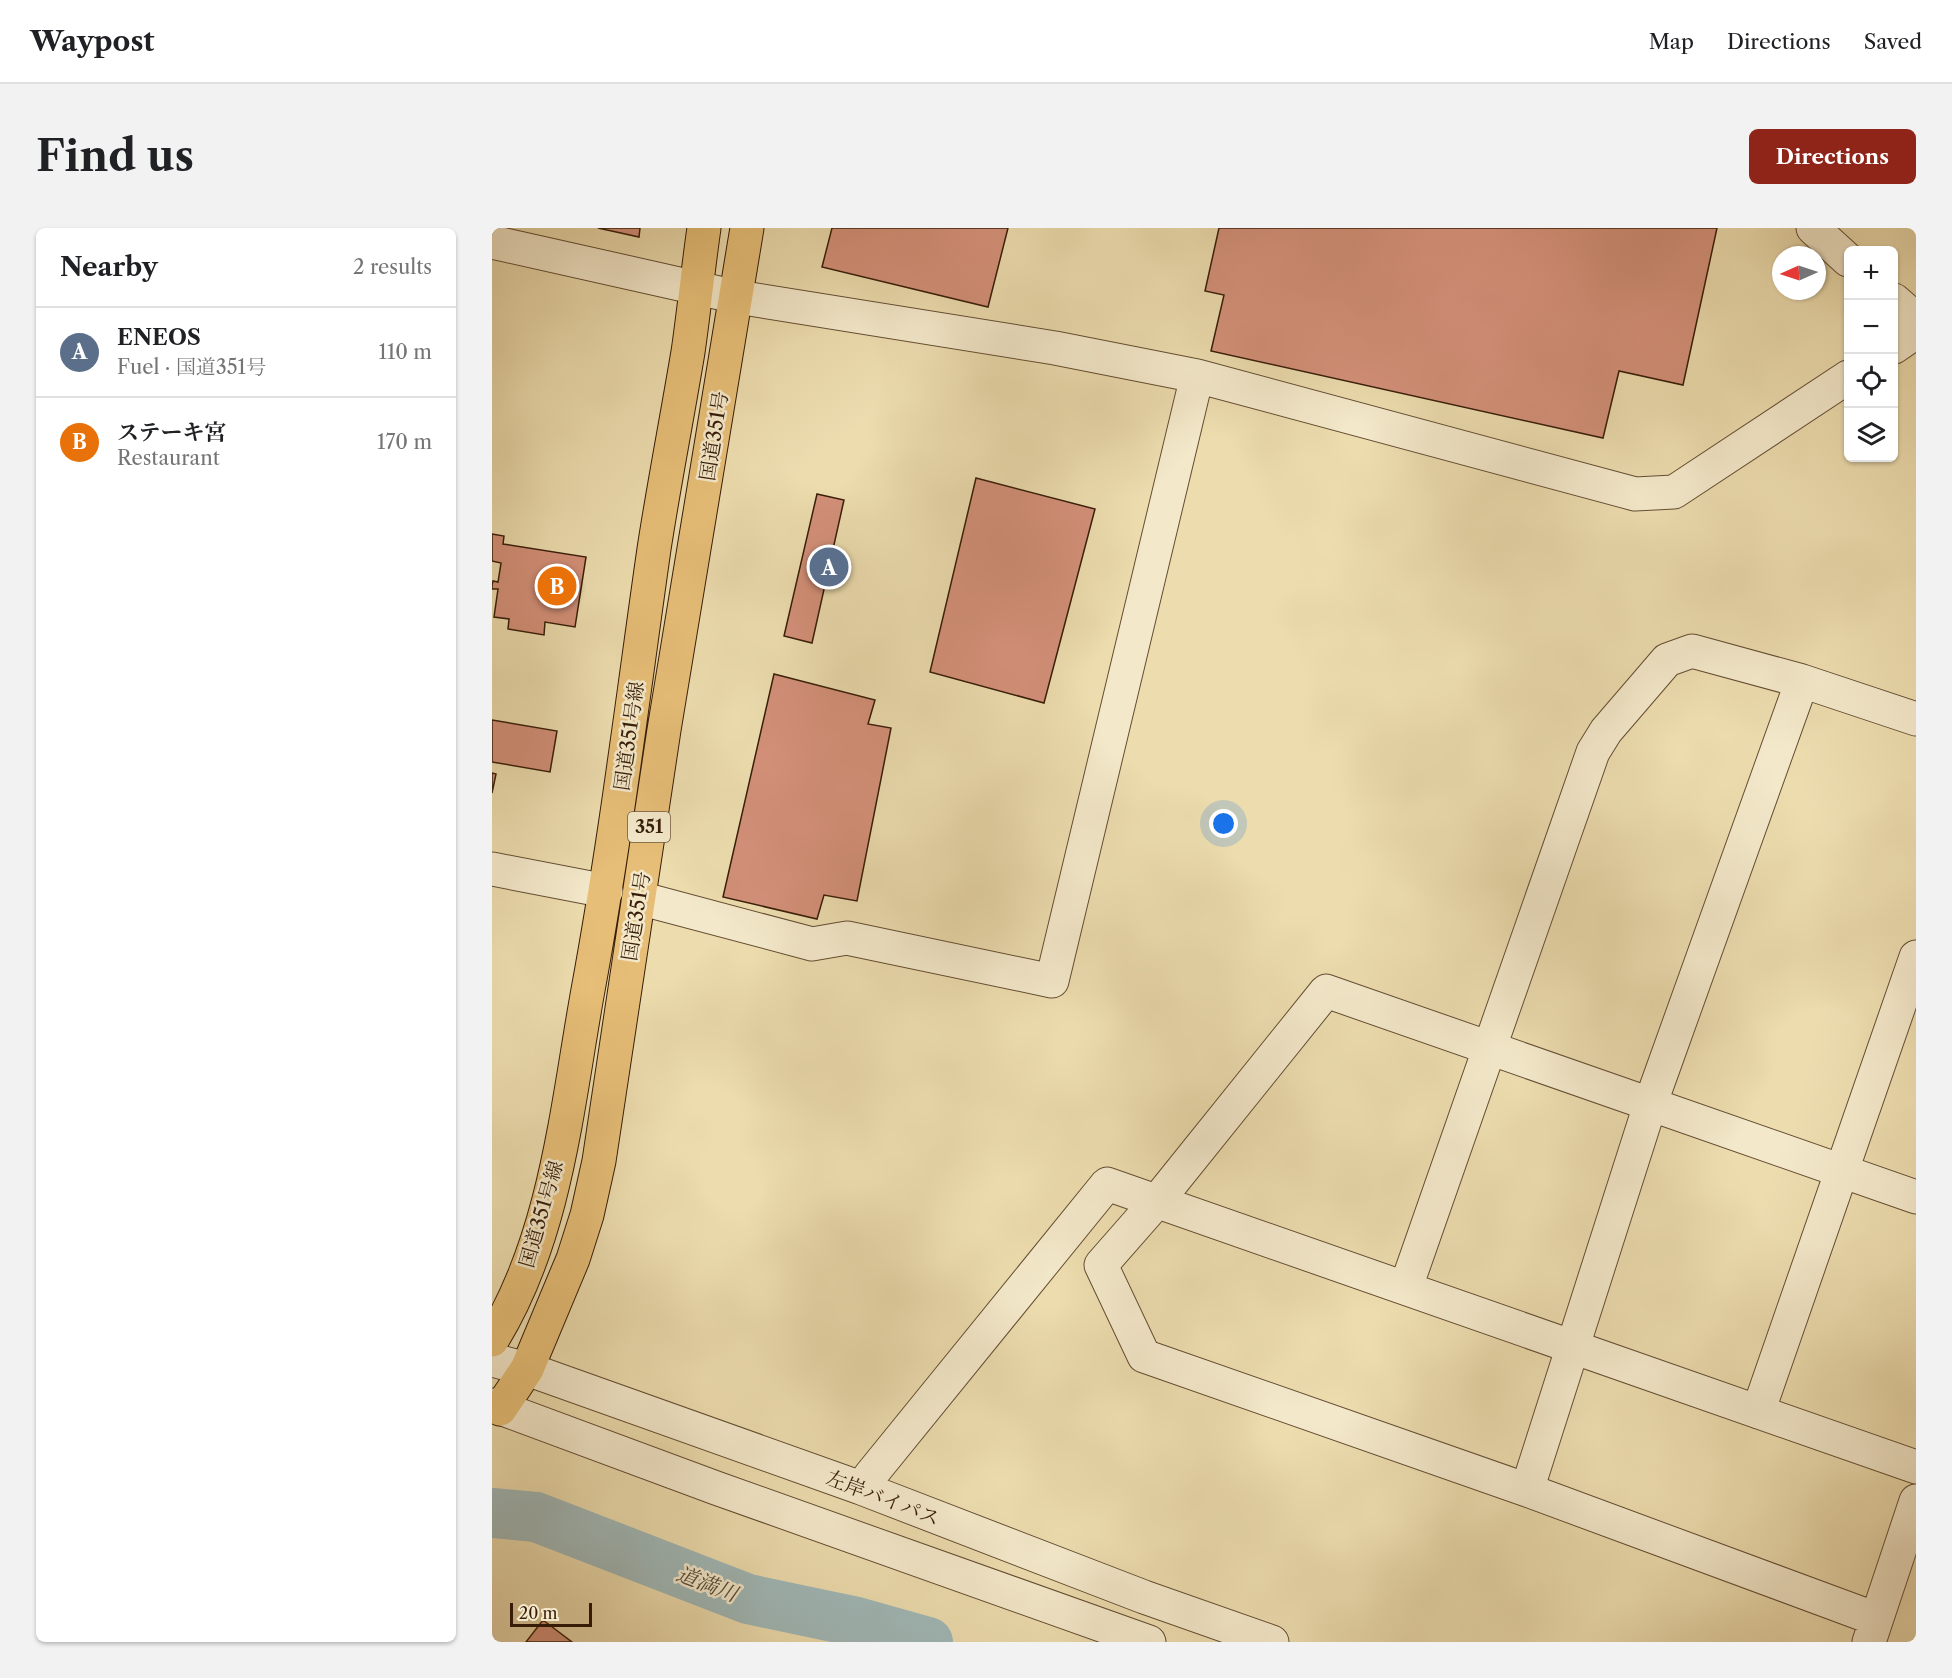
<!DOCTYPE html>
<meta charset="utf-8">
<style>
body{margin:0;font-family:"Libre Caslon Text","Noto Serif JP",serif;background:#f2f2f2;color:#202124}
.controls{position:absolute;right:18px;top:18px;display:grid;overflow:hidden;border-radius:9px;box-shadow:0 2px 4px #0004}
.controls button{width:54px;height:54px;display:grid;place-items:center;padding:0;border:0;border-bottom:2px solid #e0e0e0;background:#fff;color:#202124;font:30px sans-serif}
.compass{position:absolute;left:1280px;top:18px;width:54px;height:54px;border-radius:50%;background:#fff;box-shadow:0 2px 4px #0004;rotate:267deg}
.scale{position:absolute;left:18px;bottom:15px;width:82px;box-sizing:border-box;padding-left:6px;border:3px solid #371d08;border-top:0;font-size:16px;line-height:21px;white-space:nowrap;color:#371d08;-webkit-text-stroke:4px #f3e8ca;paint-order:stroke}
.you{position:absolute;left:732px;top:596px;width:21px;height:21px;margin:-15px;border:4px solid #fff;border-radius:50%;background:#1a73e8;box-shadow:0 0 0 9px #1a73e833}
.badge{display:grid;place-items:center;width:39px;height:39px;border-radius:50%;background:#8f2418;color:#fff;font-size:20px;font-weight:700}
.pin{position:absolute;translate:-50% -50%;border:3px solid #fff;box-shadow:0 2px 6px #0006}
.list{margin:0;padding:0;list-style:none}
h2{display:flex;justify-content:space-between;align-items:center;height:78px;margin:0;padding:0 24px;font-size:26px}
h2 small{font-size:20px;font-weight:400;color:#757577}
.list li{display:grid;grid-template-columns:39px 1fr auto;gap:18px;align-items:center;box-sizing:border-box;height:90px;padding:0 24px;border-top:2px solid #e0e0e0}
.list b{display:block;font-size:22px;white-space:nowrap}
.list p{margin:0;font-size:20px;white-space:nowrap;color:#757577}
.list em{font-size:20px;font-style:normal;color:#757577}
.icon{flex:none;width:33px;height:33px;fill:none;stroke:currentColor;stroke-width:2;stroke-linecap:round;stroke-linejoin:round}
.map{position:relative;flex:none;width:1424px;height:1414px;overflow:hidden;border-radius:9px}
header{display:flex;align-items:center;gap:36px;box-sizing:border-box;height:84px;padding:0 30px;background:#fff;border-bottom:2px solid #e0e0e0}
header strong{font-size:28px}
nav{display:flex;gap:33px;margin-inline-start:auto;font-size:21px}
.intro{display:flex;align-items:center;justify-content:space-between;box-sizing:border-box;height:144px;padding:0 36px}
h1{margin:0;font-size:42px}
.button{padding:15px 27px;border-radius:9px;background:#8f2418;color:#fff;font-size:21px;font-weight:700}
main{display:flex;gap:36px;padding:0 36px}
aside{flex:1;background:#fff;border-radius:9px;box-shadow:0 2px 4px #0004}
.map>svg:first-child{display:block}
</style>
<header>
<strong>Waypost</strong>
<nav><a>Map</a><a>Directions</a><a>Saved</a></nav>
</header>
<div class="intro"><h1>Find us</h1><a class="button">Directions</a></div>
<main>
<aside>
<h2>Nearby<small>2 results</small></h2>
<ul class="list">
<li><span class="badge" style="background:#5c6f8a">A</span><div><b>ENEOS</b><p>Fuel · 国道351号</p></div><em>110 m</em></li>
<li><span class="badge" style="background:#e8710a">B</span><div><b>ステーキ宮</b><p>Restaurant</p></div><em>170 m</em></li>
</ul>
</aside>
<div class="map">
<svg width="1424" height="1414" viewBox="0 0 1424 1414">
<rect width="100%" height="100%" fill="#ecdcae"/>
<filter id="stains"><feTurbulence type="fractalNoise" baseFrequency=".00333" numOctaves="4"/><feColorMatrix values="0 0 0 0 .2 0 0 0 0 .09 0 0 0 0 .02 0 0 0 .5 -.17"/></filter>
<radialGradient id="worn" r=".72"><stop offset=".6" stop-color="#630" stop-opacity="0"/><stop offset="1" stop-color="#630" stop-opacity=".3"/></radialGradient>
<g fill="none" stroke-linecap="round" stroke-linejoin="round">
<path stroke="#a0b8b7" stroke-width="50" d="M0 1285 44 1289 256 1371 365 1394 436 1414"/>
</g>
<path fill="#d39079" stroke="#371d08" stroke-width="1.5" d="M106 0H148L147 9Z
M340 0H516L496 79 330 39Z
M727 0H1225L1191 157 1127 143 1111 210 719 123 732 67 713 63Z
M484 250 603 281 552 475 438 444Z
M325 266 352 272 320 415 292 408Z
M0 306 12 308 11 316 94 329 83 399 53 394 52 407 16 401 17 391 2 389 6 361H0V357L1 353 6 354 9 335 0 333Z
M282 446 383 472 376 496 399 500 365 673 332 667 325 691 231 669Z
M0 492 65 503 58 544 0 534Z
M0 545 4 546 0 565Z
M51 1392 80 1414H34Z"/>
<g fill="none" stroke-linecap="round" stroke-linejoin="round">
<defs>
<path id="minor" d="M1321 0 1356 32
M0 14 245 69 563 120 705 148 1143 266 1182 264 1356 149
M1402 72 1424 91
M1402 119 1424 104
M0 641 114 663
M147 670 320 716 355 710 560 753 705 148
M914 1059 1101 524 1114 503 1175 432 1200 423 1310 453 1424 491
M0 1132 35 1141 369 1260 652 1369 780 1414
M0 1177 224 1260 657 1414
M1266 1184 1424 729
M378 1248 615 956 1424 1239
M1035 1262 1159 874 1310 453
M1384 1391 1035 1262 652 1128 609 1037 666 972 834 763 1424 969
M1377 1414 1424 1273"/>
<path id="highway" d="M0 1112C64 1009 75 878 96 762 123 616 141 468 162 321 172 256 185 190 196 124 202 83 206 41 212 0
M8 1181 35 1141 81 1031 95 987 107 933 172 502 255 0"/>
</defs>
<use href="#minor" stroke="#644d32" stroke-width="35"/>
<use href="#highway" stroke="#371d08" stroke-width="35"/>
<use href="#minor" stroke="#f3e8ca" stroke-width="33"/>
<use href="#highway" stroke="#e6be77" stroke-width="33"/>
</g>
<g text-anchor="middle" stroke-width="5" stroke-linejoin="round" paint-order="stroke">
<rect fill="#f3e8ca" stroke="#6f5a42" stroke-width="1.5" x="136" y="584" width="42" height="30" rx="4.5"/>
<g font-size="18" font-weight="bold" fill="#371d08">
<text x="157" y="605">351</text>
</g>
<g font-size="20" fill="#371d08" stroke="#f3e8ca">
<text transform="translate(222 208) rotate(-81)" y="7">国道351号</text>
<text transform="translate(137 508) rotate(-82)" y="7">国道351号線</text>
<text transform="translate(144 688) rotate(-81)" y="7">国道351号</text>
<text transform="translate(49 986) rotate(-74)" y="7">国道351号線</text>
<text transform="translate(391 1270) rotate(21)" y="7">左岸バイパス</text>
</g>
<g font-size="21" font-style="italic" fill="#564c3d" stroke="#f3e8ca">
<text transform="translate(215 1356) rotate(21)" y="7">道満川</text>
</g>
</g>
<rect width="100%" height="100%" filter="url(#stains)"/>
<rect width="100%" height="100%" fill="url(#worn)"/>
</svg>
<div class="controls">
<button>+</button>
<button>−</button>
<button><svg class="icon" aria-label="locate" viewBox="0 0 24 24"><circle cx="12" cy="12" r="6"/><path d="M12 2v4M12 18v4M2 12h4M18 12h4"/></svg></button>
<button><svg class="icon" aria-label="layers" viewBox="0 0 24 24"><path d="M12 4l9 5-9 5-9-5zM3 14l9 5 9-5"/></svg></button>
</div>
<svg class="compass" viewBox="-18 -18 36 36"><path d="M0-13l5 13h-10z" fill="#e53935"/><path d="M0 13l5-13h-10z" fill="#757577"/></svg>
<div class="scale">20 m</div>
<div class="you"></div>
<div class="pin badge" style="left:337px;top:339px;background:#5c6f8a">A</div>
<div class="pin badge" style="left:65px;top:358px;background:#e8710a">B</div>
</div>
</main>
